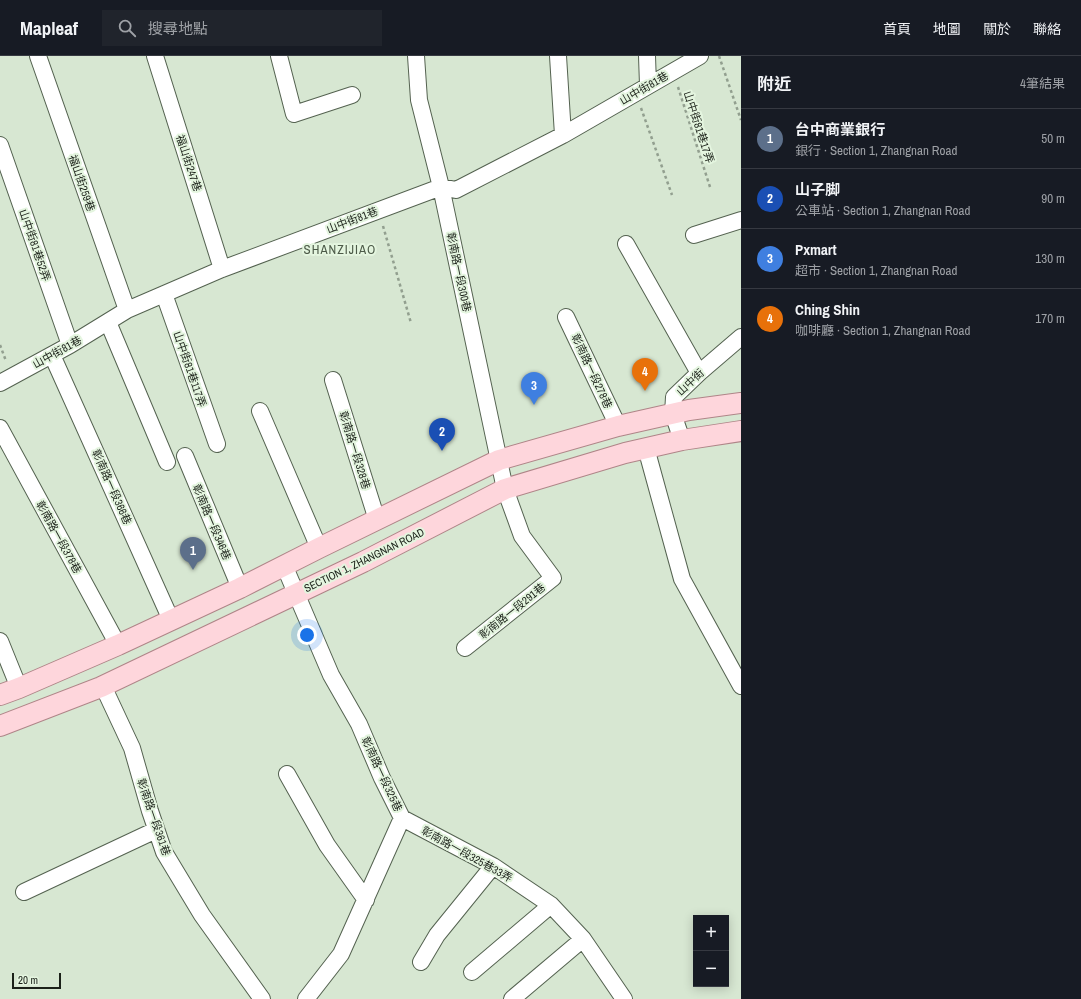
<!DOCTYPE html>
<html lang="zh-TW">
<meta charset="utf-8">
<style>
body{margin:0;font-family:"Archivo Narrow","Noto Sans TC",sans-serif;background:#20242c;color:#f1f3f6}
.controls{position:absolute;right:12px;bottom:12px;display:grid;overflow:hidden;border-radius:0px;box-shadow:0 2px 10px #0003}
.controls button{width:36px;height:36px;display:grid;place-items:center;padding:0;border:0;border-bottom:1px solid #363941;background:#171b24;color:#f1f3f6;font:20px sans-serif}
.scale{position:absolute;left:12px;bottom:10px;width:49px;box-sizing:border-box;padding-left:4px;border:2px solid #1b2119;border-top:0;font-size:11px;line-height:14px;white-space:nowrap;color:#1b2119;-webkit-text-stroke:3px #e4f5df;paint-order:stroke}
.you{position:absolute;left:307px;top:579px;width:14px;height:14px;margin:-10px;border:3px solid #fff;border-radius:50%;background:#1a73e8;box-shadow:0 0 0 6px #1a73e833}
.badge{display:grid;place-items:center;width:26px;height:26px;border-radius:50%;background:#0f766e;color:#fff;font-size:13px;font-weight:700}
.pin{position:absolute;translate:-50% -33px;filter:drop-shadow(0 1px 2px #0008)}
.pin::after{content:'';position:absolute;top:21px;width:14px;height:12px;background:inherit;clip-path:polygon(0 0,100% 0,50% 100%)}
.list{margin:0;padding:0;list-style:none}
h2{display:flex;justify-content:space-between;align-items:center;height:52px;margin:0;padding:0 16px;font-size:17px}
h2 small{font-size:13px;font-weight:400;color:#9ea1a6}
.list li{display:grid;grid-template-columns:26px 1fr auto;gap:12px;align-items:center;box-sizing:border-box;height:60px;padding:0 16px;border-top:1px solid #363941}
.list b{display:block;font-size:15px;white-space:nowrap}
.list p{margin:0;font-size:13px;white-space:nowrap;color:#9ea1a6}
.list em{font-size:13px;font-style:normal;color:#9ea1a6}
.icon{flex:none;width:22px;height:22px;fill:none;stroke:currentColor;stroke-width:2;stroke-linecap:round;stroke-linejoin:round}
.map{position:relative;flex:none;width:741px;height:943px;overflow:hidden}
header{display:flex;align-items:center;gap:24px;box-sizing:border-box;height:56px;padding:0 20px;background:#171b24;border-bottom:1px solid #363941}
header strong{font-size:19px}
nav{display:flex;gap:22px;margin-inline-start:auto;font-size:14px}
.search{width:280px;height:36px;background:#20242c;display:flex;align-items:center;gap:10px;box-sizing:border-box;padding:0 14px;border-radius:0px;color:#9ea1a6;font-size:15px}
main{display:flex}
aside{flex:1;background:#171b24}
.map>svg:first-child{display:block}
</style>
<header>
<strong>Mapleaf</strong>
<div class="search"><svg class="icon" aria-label="search" viewBox="0 0 24 24"><circle cx="10" cy="10" r="6"/><path d="M15 15l6 6"/></svg>搜尋地點</div>
<nav><a>首頁</a><a>地圖</a><a>關於</a><a>聯絡</a></nav>
</header>
<main>
<div class="map">
<svg width="741" height="943" viewBox="0 0 741 943">
<rect width="100%" height="100%" fill="#d7e7d2"/>
<g fill="none" stroke-linecap="round" stroke-linejoin="round">
<defs>
<path id="minor" d="M38 0 127 254
M155 0 222 213
M279 0 294 58 352 39
M416 0 419 44 441 131 505 433 522 480 553 522 465 592
M558 0 563 79
M647 0 648 29
M0 89 70 289
M694 179 741 164
M626 188 699 317
M164 238 217 388
M566 261 618 370
M108 266 167 406
M52 299 171 564
M333 324 377 464
M0 327 70 289 127 254 222 213 441 131 456 134 563 79 700 0
M260 355 319 492
M0 372 118 589
M682 384 673 358 674 341 699 317 741 281
M646 392 682 523 741 630
M185 400 240 532
M284 509 331 619 359 668 382 722 402 762 341 898 306 943
M0 585 19 632
M103 630 132 692 150 755 164 796 202 859 262 943
M287 718 327 789 366 844
M402 762 493 810 551 849 583 883 624 943
M24 836 156 774
M421 906 437 879 493 810
M472 916 551 849
M512 943 583 883"/>
<path id="major" d="M0 639 19 632 118 589 240 532 319 492 499 404 618 370 689 354 741 347
M0 670 101 631 363 506 505 433 625 397 682 384 741 375"/>
</defs>
<use href="#minor" stroke="#546250" stroke-width="18"/>
<use href="#major" stroke="#af8588" stroke-width="22"/>
<path stroke="#929f8f" stroke-width="2.5" stroke-dasharray="3 3" stroke-linecap="butt" d="M719 0 741 64
M678 31 710 131
M641 52 672 139
M383 170 411 267
M0 289 6 305"/>
<use href="#minor" stroke="#fff" stroke-width="16"/>
<use href="#major" stroke="#fed6dc" stroke-width="20"/>
</g>
<g text-anchor="middle" stroke-width="4" stroke-linejoin="round" paint-order="stroke">
<g font-size="11" fill="#1b2119" stroke="#e4f5df">
<text transform="translate(644 32) rotate(-30)" y="4">山中街81巷</text>
<text transform="translate(699 71) rotate(72)" y="4">山中街81巷17弄</text>
<text transform="translate(189 107) rotate(72)" y="4">福山街247巷</text>
<text transform="translate(82 127) rotate(71)" y="4">福山街259巷</text>
<text transform="translate(352 164) rotate(-21)" y="4">山中街81巷</text>
<text transform="translate(35 189) rotate(71)" y="4">山中街81巷52弄</text>
<text transform="translate(459 216) rotate(78)" y="4">彰南路一段300巷</text>
<text transform="translate(57 296) rotate(-29)" y="4">山中街81巷</text>
<text transform="translate(190 313) rotate(71)" y="4">山中街81巷117弄</text>
<text transform="translate(592 315) rotate(65)" y="4">彰南路一段278巷</text>
<text transform="translate(690 326) rotate(-43)" y="4">山中街</text>
<text transform="translate(355 394) rotate(73)" y="4">彰南路一段328巷</text>
<text transform="translate(112 431) rotate(66)" y="4">彰南路一段366巷</text>
<text transform="translate(212 466) rotate(67)" y="4">彰南路一段346巷</text>
<text transform="translate(59 481) rotate(61)" y="4">彰南路一段378巷</text>
<text transform="translate(364 504) rotate(-26)" y="4">SECTION 1, ZHANGNAN ROAD</text>
<text transform="translate(512 555) rotate(-39)" y="4">彰南路一段291巷</text>
<text transform="translate(382 718) rotate(65)" y="4">彰南路一段325巷</text>
<text transform="translate(154 761) rotate(71)" y="4">彰南路一段361巷</text>
<text transform="translate(467 798) rotate(29)" y="4">彰南路一段325巷33弄</text>
</g>
<g font-size="13" letter-spacing="1" fill="#4c5a48" stroke="#e4f5df">
<text x="340" y="198">SHANZIJIAO</text>
</g>
</g>
</svg>
<div class="controls">
<button>+</button>
<button>−</button>
</div>
<div class="scale">20 m</div>
<div class="you"></div>
<div class="pin badge" style="left:193px;top:514px;background:#5c6f8a">1</div>
<div class="pin badge" style="left:442px;top:395px;background:#1a4fb4">2</div>
<div class="pin badge" style="left:534px;top:349px;background:#3f7fe0">3</div>
<div class="pin badge" style="left:645px;top:335px;background:#e8710a">4</div>
</div>
<aside>
<h2>附近<small>4筆結果</small></h2>
<ul class="list">
<li><span class="badge" style="background:#5c6f8a">1</span><div><b>台中商業銀行</b><p>銀行 · Section 1, Zhangnan Road</p></div><em>50 m</em></li>
<li><span class="badge" style="background:#1a4fb4">2</span><div><b>山子脚</b><p>公車站 · Section 1, Zhangnan Road</p></div><em>90 m</em></li>
<li><span class="badge" style="background:#3f7fe0">3</span><div><b>Pxmart</b><p>超市 · Section 1, Zhangnan Road</p></div><em>130 m</em></li>
<li><span class="badge" style="background:#e8710a">4</span><div><b>Ching Shin</b><p>咖啡廳 · Section 1, Zhangnan Road</p></div><em>170 m</em></li>
</ul>
</aside>
</main>
